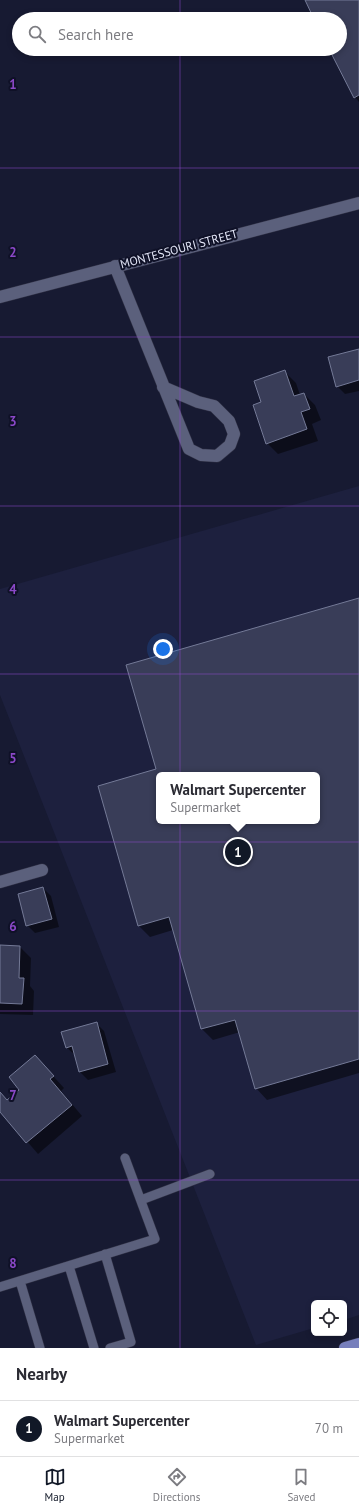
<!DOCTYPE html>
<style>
body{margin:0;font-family:"PT Sans",sans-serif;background:#f2f2f3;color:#2b2b33}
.controls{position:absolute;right:12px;bottom:12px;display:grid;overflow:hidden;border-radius:6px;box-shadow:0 2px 6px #0003}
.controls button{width:36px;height:36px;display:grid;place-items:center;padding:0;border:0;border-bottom:1px solid #e1e1e2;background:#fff;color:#2b2b33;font:20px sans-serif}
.you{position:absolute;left:163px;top:649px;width:14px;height:14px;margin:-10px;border:3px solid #fff;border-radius:50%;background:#1a73e8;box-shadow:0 0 0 6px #1a73e833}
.badge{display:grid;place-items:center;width:26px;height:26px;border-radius:50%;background:#111827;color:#fff;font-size:13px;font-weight:700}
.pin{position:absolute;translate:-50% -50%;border:2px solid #fff;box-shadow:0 1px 4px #0006}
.popup{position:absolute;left:156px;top:772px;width:164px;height:52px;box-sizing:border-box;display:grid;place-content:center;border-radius:6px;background:#fff;filter:drop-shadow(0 1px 3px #0005);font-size:13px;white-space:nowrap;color:#7c7c81}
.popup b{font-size:15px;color:#2b2b33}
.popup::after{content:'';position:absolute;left:50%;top:100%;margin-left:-8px;border:8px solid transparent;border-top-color:#fff}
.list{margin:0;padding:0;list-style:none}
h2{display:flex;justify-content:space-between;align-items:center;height:52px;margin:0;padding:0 16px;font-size:17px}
h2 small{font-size:13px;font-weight:400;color:#7c7c81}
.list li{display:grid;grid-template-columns:26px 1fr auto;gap:12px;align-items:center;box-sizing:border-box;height:56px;padding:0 16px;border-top:1px solid #e1e1e2}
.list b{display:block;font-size:15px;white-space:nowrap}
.list p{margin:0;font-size:13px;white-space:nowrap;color:#7c7c81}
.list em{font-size:13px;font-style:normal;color:#7c7c81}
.icon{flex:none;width:22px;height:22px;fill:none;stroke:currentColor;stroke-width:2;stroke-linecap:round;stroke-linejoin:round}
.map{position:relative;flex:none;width:359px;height:1348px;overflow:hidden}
.search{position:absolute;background:#fff;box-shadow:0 2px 6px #0003;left:12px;right:12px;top:12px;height:44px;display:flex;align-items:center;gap:10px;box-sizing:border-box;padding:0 14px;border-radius:22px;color:#7c7c81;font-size:15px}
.sheet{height:108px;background:#fff}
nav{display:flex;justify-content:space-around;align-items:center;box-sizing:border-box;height:56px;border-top:1px solid #e1e1e2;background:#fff;font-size:11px;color:#7c7c81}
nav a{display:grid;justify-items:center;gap:2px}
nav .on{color:#111827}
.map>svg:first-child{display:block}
</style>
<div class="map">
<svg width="359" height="1348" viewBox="0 0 359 1348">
<rect width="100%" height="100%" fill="#171a32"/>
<path fill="#1d203e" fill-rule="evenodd" d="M359 486V1315L344 1320V1303H314V1328L256 1345 0 695V589ZM159 775H317V821H159Z"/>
<path fill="#0007" fill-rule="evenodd" d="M306 0H359V102L355 97 331 49H340V19H316Z
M359 350V391L345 394 337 386Z
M285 372 296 383 300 395 304 394 315 405 321 420 312 424 318 441 278 454 267 443 262 403Z
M359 599V1073L267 1100 256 1088 240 1032 213 1040 202 1029 173 930 150 937 139 926 157 770ZM159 775H317V821H159Z
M43 888 51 896 59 927 35 933 27 925Z
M0 946 20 947 31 958 30 986 34 991 33 1015 0 1014Z
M96 1023 104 1031 116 1072 88 1080 80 1072 75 1055 66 1047Z
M35 1056 64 1088 61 1091 82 1116 38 1154 0 1110V1093L8 1100 21 1090Z"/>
<path fill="#393d58" stroke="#747a97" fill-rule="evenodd" d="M305 0H359V95L354 98 329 49H340V19H314Z
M359 349V380L336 387 328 357Z
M285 370 294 396 304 393 310 409 301 412 307 429 266 444 253 405 261 402 254 381Z
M359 598V1059L255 1089 235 1020 201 1029 169 917 138 926 98 786 156 769 126 665ZM159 775H317V821H159Z
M43 887 52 919 26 926 18 894Z
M0 945 20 946 19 978H24L22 1004 0 1003Z
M97 1022 108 1064 79 1072 72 1046 66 1048 61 1032Z
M35 1055 54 1076 50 1079 72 1105 26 1143 0 1112V1092L7 1100 19 1090 9 1077Z"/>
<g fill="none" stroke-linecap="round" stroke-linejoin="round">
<defs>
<path id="service" d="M141 1200 210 1174
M105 1254 131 1342 110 1348
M69 1266 94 1348
M20 1281 40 1348
M0 1287 155 1239 125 1158"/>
<path id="minor" d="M115 266 189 449 201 455 217 456 230 445 234 434 229 421 214 406 198 402 163 387
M0 297 359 203
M0 882 42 870"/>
<path id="primary" d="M345 1348 359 1344"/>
</defs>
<use href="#service" stroke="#313246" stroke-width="10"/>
<use href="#minor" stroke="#313246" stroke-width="13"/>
<use href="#primary" stroke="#313246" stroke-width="13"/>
<use href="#service" stroke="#5b607c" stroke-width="9"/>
<use href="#minor" stroke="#5b607c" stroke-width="12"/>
<use href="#primary" stroke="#777fbc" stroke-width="12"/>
</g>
<path fill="none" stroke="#8b48c8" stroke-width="1" stroke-opacity="0.55" d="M180 0V19M180 49V1348M0 168H359M0 337H359M0 506H359M0 674H359M0 842H359M0 1011H359M0 1180H359"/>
<g text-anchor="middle" stroke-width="4" stroke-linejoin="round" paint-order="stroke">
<g font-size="12" fill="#e5e8f9" stroke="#0f1127">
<text transform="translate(179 249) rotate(-15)" y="4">MONTESSOURI STREET</text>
</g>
</g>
<g font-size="13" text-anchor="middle" font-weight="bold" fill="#8b48c8" stroke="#0f1127" stroke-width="4" stroke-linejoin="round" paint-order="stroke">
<text x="13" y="89">1</text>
<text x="13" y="257">2</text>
<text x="13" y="426">3</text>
<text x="13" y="594">4</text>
<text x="13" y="763">5</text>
<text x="13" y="931">6</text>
<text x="13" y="1100">7</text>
<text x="13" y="1268">8</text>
</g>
</svg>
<div class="controls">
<button><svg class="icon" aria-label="locate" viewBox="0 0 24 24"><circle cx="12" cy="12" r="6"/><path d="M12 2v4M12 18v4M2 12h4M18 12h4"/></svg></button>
</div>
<div class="you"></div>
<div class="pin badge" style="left:238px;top:852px">1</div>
<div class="popup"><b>Walmart Supercenter</b>Supermarket</div>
<div class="search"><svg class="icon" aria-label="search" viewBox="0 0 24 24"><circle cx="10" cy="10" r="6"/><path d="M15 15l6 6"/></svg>Search here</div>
</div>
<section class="sheet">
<h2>Nearby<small></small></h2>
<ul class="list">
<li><span class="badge">1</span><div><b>Walmart Supercenter</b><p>Supermarket</p></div><em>70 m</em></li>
</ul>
</section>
<nav>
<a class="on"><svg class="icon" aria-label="map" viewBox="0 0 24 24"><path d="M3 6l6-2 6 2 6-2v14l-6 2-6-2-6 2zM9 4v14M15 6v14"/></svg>Map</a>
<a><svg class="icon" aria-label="directions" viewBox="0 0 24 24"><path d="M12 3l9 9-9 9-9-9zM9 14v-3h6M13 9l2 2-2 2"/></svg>Directions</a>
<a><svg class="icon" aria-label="saved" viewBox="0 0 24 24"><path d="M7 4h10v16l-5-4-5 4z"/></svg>Saved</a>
</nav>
